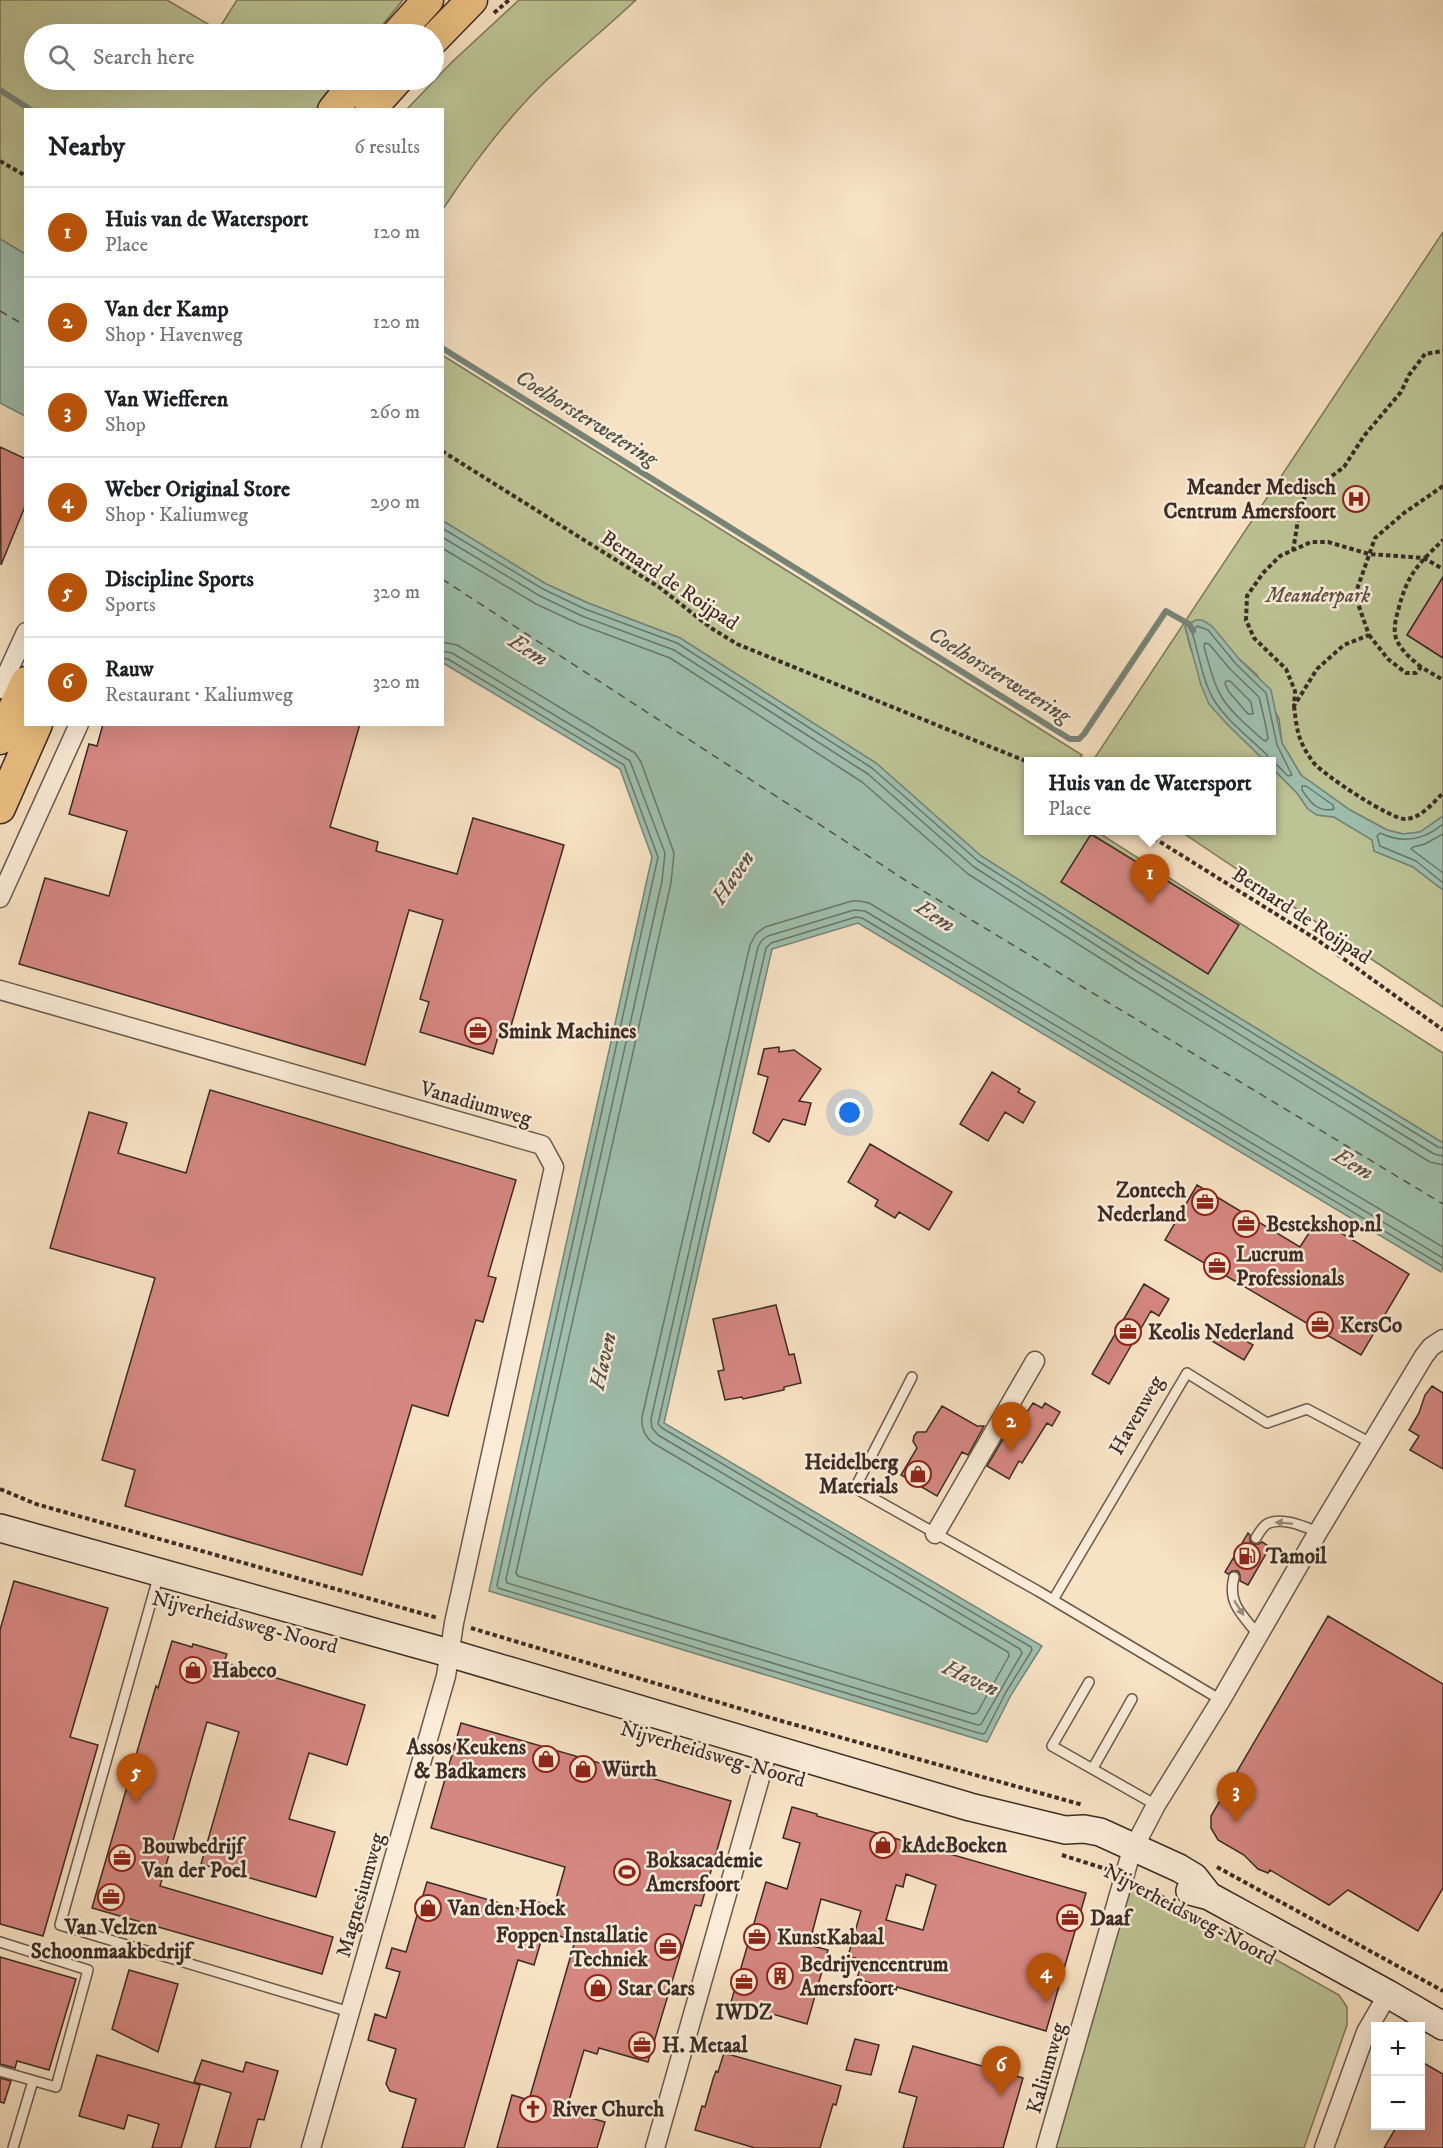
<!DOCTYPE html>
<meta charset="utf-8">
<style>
body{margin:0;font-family:"IM FELL DW Pica",serif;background:#f2f2f2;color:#202124}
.controls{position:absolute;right:18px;bottom:18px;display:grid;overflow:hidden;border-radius:0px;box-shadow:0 6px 24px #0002}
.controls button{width:54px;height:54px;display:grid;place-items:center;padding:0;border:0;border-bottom:2px solid #e0e0e0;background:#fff;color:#202124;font:30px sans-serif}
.you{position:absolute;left:850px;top:1113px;width:21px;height:21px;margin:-15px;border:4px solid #fff;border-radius:50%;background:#1a73e8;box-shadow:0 0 0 9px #1a73e833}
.badge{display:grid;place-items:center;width:39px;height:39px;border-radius:50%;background:#b45309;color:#fff;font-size:20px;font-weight:700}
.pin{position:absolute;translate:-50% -50px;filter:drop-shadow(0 2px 3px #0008)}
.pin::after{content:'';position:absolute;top:32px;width:21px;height:18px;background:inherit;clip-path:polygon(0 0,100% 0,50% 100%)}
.popup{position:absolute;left:1024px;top:757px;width:252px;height:78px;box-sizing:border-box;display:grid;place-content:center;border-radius:0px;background:#fff;filter:drop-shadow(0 2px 4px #0005);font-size:20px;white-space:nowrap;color:#757577}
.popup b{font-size:22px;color:#202124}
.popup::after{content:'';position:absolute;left:50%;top:100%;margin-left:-12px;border:12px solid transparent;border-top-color:#fff}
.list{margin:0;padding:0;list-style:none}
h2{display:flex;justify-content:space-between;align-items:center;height:78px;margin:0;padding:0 24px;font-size:26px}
h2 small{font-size:20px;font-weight:400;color:#757577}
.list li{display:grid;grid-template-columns:39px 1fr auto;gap:18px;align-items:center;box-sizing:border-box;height:90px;padding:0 24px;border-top:2px solid #e0e0e0}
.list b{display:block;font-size:22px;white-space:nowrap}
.list p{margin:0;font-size:20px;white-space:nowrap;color:#757577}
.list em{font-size:20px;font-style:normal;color:#757577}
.icon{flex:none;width:33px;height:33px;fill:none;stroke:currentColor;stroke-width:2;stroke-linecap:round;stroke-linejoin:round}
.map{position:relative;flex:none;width:1443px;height:2148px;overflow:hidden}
.search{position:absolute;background:#fff;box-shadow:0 6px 24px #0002;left:24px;top:24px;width:420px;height:66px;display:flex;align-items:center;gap:15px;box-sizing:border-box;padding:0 21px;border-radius:33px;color:#757577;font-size:22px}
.panel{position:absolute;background:#fff;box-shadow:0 6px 24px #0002;left:24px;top:108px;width:420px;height:618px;border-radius:0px}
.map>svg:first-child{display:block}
</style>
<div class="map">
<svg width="1443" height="2148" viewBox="0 0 1443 2148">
<rect width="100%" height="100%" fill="#f7e2c3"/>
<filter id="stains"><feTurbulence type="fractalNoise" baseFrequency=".00333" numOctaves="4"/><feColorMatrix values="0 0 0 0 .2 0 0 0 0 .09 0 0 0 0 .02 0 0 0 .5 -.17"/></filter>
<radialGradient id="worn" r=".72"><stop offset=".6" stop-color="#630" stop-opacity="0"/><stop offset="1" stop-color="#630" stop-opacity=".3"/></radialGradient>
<path fill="#bcc394" stroke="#7b785d" stroke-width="1.5" d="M0 0H167L218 30 237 0H403L375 34H34V80H340L318 109 26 110 25 254 0 239Z
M519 0H636C608 26 578 51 550 77 508 116 474 162 443 209L442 110 407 109 452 62Z
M1443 232V577L1407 635 1443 658V816L1420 832 1403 834 1387 830 1350 810 1301 775 1282 743 1279 719 1257 675 1196 620 1185 627 1191 650 1226 723 1265 761 1092 762Z
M442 355 1082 755 1078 761 1028 762V830L1096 831 1443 1053V1143L1145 960 981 856 876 763 680 638 588 603 546 584 443 521Z
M1272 768 1297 793 1308 809 1317 815 1334 817 1372 839 1374 851 1413 867 1443 890V1007L1180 831 1272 830Z
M1135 1887 1148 1888 1339 1995 1347 2007V2025L1304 2148H1053L1125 1894Z"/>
<path fill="#9ebfad" stroke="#768477" stroke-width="1.5" d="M0 239 25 254V416L0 403Z
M443 521 546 584 588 603 680 638 876 763 981 856 1145 960 1443 1143V1268L1441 1272 858 923 772 949 664 1423 1042 1646 1011 1695 987 1742 489 1591 652 857 620 769 443 663Z
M1196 620H1202L1212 626 1240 660 1271 690 1282 743 1301 775 1350 810 1387 830 1403 834 1420 832 1443 816V890L1413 867 1374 851 1372 840 1334 817 1317 815 1308 809 1297 793 1272 768V762L1265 761 1226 723 1209 704 1201 685 1185 626Z"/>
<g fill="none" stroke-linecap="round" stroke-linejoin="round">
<path stroke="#6c766a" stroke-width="1.5" d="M442 528 543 589 585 609 677 643 872 768 978 861 1142 965 1438 1147 1443 1148
M442 537 540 596 582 616 674 650 868 774 974 867 1138 972 1434 1154 1443 1156
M442 548 536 604 579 624 670 658 862 782 968 874 1133 979 1430 1162 1443 1165
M442 642 457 645 635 753 641 762 674 853 671 883 516 1573 518 1576 973 1714 977 1713 1009 1656 1008 1652 653 1443C644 1436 641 1428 642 1417L750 945 756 934 765 927 852 901H860L869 903 1443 1247
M1205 643 1209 644 1230 669 1259 697 1265 722 1268 738 1266 741 1263 740C1249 727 1231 713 1221 696 1212 681 1209 663 1204 647Z
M442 651 452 653 630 761 665 853 662 881 506 1579 507 1583 978 1725 981 1724 1022 1653 1020 1649 658 1435 652 1428 651 1419 758 947 762 940 768 936 854 910 865 911 1443 1258
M442 658 448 659 624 765 658 857 497 1585 498 1588 982 1734 985 1733 1006 1692 1032 1650 1031 1647 662 1428 658 1424 766 948 771 943 856 917 862 918 1443 1266
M1226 681H1230L1251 702 1253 714H1248L1229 692 1225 684Z
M1269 762 1267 755C1250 738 1227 721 1214 700 1202 680 1199 654 1192 632L1197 626 1208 630 1236 664 1266 693 1277 745 1292 775 1288 776 1277 765 1272 764
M1302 786H1306L1333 805 1334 809C1318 813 1310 802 1302 790Z
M1443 824C1424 840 1403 844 1380 833L1377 836 1380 846 1416 861 1443 883
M1443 834 1425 844 1413 847 1411 849 1443 873"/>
<path stroke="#768477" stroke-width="6" d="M0 90 31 110
M442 348 1070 739H1079L1084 734 1166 611 1189 624 1193 631"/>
<path stroke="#535148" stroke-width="1.5" stroke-dasharray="8 6" stroke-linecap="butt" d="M0 311 26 326
M442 579 905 880 1443 1204"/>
</g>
<path fill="#d58781" stroke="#3a2c26" stroke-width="1.5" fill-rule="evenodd" d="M0 447 26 459V504L1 565Z
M1443 577V658L1407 635Z
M103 724H360L330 827 378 842 376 851 457 874 473 818 564 845 511 1026 502 1023 493 1054 420 1032 429 1002 420 999 443 920 409 910 365 1065 19 964 45 878 109 896 127 831 69 814 89 744 97 746Z
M1091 834 1239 925 1208 974 1061 882Z
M779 1047V1052L794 1050 821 1069 799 1101 811 1103 805 1125 783 1119 769 1142 753 1133 768 1077 758 1074 764 1049Z
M992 1072 1020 1089 1018 1092 1035 1102 1023 1123 1005 1112 988 1141 960 1124Z
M210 1090 516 1180 488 1276 496 1278 483 1322 476 1320 448 1416 412 1405 362 1575 125 1506 135 1470 102 1460 155 1278 50 1248 89 1112 127 1123 118 1153 186 1173Z
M870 1144 952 1192 929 1230 899 1212 895 1218 875 1206 878 1200 848 1182Z
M1197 1185 1300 1247 1318 1219 1409 1274 1361 1355 1165 1240Z
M1144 1284 1169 1299 1159 1316 1151 1311 1109 1384 1092 1374Z
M776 1305 789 1355 794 1354 801 1383 784 1387V1390L743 1399 742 1397 725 1400 718 1371 724 1370 713 1319Z
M1221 1326 1253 1345 1244 1360 1212 1341Z
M1432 1386 1443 1393V1469L1410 1450 1419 1436 1409 1430 1419 1413 1425 1395Z
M1033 1403 1042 1408 1045 1403 1060 1412 1052 1426 1047 1423 1022 1463 1019 1461 1009 1479 987 1466 1010 1427 1015 1430Z
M942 1406 977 1426H984L968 1455 962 1452 937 1496 901 1475 917 1448 913 1441 914 1436 917 1432H926Z
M1248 1533 1250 1535V1541L1253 1544H1259L1262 1542 1270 1547 1248 1585 1240 1581V1575L1238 1571H1232L1228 1574 1225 1572Z
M14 1581 108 1608 70 1737 98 1745 43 1936 0 1924V1630Z
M1328 1616 1443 1684V1888L1418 1931 1348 1890 1329 1905 1270 1870 1268 1873 1258 1869 1244 1855 1218 1840 1211 1828V1816Z
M172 1641 192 1647 193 1644 227 1654 224 1662 365 1705 347 1765 309 1753 289 1819 335 1832 316 1897 201 1864 239 1732 207 1722 160 1886 333 1937 322 1974 92 1908 156 1686 158 1688Z
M461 1723 731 1801 701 1906 695 1905 648 2062 599 2048 597 2054 584 2050 566 2111 605 2122 597 2148H497L512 2095 529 2100 575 1941 544 1931 534 1965 518 1960 464 2148H402L416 2099 390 2091 386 2084 396 2049 368 2040 375 2014 386 2018 400 1972 386 1968 392 1948 406 1952 427 1882 531 1912 534 1901 554 1906 565 1867 431 1828Z
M792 1807 817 1814V1816L1086 1893 1046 2031 897 1987 896 1990 857 1979 862 1960 848 1956 861 1911 821 1899 809 1945 828 1950 807 2024 731 2002 766 1882 787 1889 800 1843 783 1838ZM906 1874 936 1885 923 1930 886 1920 896 1885 903 1887Z
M0 1957 76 1979 49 2070 17 2061 15 2068 0 2064Z
M129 1970 178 1984 158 2052 112 2029Z
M855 2039 879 2045 871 2075 846 2070Z
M913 2046 1023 2078 1003 2148H903L917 2097 899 2092Z
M724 2053 841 2086 836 2105 833 2104 820 2148H755L695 2130 702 2106 705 2107 713 2079 716 2071 718 2072Z
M97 2055 200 2085 181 2148H152L159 2124 128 2115 124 2129 79 2116Z
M202 2060 243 2072 246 2062 278 2071 264 2120 258 2119 250 2148H215L231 2093 194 2082Z
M1420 2061 1443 2074V2148H1384L1397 2126H1420Z
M0 2078 11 2081 4 2103 0 2102Z"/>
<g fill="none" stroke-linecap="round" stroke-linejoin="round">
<defs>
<path id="lane" d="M912 1377 855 1488 1038 1591 1221 1700
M1256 1538C1259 1533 1263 1525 1269 1523 1284 1517 1305 1527 1318 1532
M159 1574 60 1925 350 2012
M1234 1577C1227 1604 1243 1615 1259 1636
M1053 1600 1187 1373 1267 1423 1307 1409 1373 1444
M1089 1682 1052 1746 1156 1805
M1093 1768 1132 1699
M0 1942 88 1970 56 2087 0 2071
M13 2148 33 2081"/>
<path id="street" d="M0 689 26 632
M0 898 79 724
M0 990 542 1145 554 1167 454 1623 446 1676 311 2148
M935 1534 1035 1361
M655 2148 769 1746
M1046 2148 1131 1853 1156 1805 1221 1700 1318 1532 1424 1356 1431 1347 1443 1339
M1324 2148 1366 2032 1388 1994"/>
<path id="secondary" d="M0 1528 449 1653 970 1807 1065 1830 1084 1829 1100 1832 1179 1868 1194 1877 1209 1896
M1190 1891 1209 1896 1388 1994 1443 2026"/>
<path id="primary" d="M397 34 428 0
M434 39 472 0
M333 110 357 80
M370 110 397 80
M0 739 26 682
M0 808 37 724"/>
</defs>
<use href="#lane" stroke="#695a4d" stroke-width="12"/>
<use href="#street" stroke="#695a4d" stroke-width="21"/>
<use href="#secondary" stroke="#3a2c26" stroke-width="30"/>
<use href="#primary" stroke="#3a2c26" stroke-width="33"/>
<path stroke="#3a2c26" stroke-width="4" stroke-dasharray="4.5 3" stroke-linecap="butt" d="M494 13 509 0
M434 71 441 64
M0 161 26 176
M442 451 659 587 711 628 737 644 1028 762
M1443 486 1404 513 1375 538 1355 595 1369 635 1344 645 1317 669 1294 706 1295 691 1286 669 1254 638 1246 620 1247 596 1263 573 1280 556 1311 542H1328L1369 554 1424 558 1443 569
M1293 551 1298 520 1305 496 1344 467 1364 436 1401 392 1409 375 1425 354 1443 351
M1369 635 1388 659 1406 673H1416L1421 667 1443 680
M1421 667C1411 659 1397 647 1395 634 1394 626 1396 618 1398 611 1407 575 1417 565 1443 540
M1294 706C1297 731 1298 741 1313 762 1322 774 1393 821 1406 819 1421 818 1433 803 1443 793
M1141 830 1316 939 1443 1030
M0 1489 36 1504 438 1618
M164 1601 278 1632
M471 1628 778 1720 1083 1805
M1062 1855 1109 1870
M1217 1867 1443 1991
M1140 1885 1168 1900"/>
<use href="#lane" stroke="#faecd8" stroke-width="9"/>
<use href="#street" stroke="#faecd8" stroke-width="18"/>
<use href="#secondary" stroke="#faecd8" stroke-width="27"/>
<use href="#primary" stroke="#ecc182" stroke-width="30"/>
</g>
<defs><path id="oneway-solid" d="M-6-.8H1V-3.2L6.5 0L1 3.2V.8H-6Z" transform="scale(1.5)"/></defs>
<g fill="#9a8c7f">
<use href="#oneway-solid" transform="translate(1284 1523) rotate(-175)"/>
<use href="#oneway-solid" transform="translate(1239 1608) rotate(57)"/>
</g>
<defs>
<symbol id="hospital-ring" viewBox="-11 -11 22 22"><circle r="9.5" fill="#faecd8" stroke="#8f2418" stroke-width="1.5"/><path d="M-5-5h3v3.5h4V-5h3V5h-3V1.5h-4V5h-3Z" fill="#8f2418"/></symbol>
<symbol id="office-ring" viewBox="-11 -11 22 22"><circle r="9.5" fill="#faecd8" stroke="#8f2418" stroke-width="1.5"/><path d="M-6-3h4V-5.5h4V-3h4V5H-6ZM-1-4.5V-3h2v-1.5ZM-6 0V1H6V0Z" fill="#8f2418"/></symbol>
<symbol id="shop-ring" viewBox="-11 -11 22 22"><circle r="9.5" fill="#faecd8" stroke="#8f2418" stroke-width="1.5"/><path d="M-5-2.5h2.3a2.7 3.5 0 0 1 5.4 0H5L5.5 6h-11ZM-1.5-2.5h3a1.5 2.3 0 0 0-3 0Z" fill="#8f2418"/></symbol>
<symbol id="fuel-ring" viewBox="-11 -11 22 22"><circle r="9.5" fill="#faecd8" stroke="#8f2418" stroke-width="1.5"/><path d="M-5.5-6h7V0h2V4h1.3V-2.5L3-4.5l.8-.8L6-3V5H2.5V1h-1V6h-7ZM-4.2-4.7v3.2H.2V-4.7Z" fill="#8f2418"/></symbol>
<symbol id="stadium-ring" viewBox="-11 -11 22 22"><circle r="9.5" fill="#faecd8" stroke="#8f2418" stroke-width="1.5"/><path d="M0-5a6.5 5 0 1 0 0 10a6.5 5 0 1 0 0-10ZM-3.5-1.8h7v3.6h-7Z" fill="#8f2418"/></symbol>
<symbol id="building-ring" viewBox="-11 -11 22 22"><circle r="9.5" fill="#faecd8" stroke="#8f2418" stroke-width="1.5"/><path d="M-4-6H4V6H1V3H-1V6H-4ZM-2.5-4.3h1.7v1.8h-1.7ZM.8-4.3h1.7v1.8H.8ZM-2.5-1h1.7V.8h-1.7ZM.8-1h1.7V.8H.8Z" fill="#8f2418"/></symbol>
<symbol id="church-ring" viewBox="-11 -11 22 22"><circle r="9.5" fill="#faecd8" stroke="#8f2418" stroke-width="1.5"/><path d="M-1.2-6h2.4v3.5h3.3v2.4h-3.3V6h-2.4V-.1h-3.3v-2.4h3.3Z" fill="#8f2418"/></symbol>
</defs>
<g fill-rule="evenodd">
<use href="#hospital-ring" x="1341" y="484" width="30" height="30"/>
<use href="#office-ring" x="463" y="1016" width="30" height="30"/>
<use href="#office-ring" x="1190" y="1187" width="30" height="30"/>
<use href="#office-ring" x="1231" y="1209" width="30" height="30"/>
<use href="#office-ring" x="1202" y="1251" width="30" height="30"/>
<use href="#office-ring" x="1305" y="1310" width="30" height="30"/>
<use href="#office-ring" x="1113" y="1317" width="30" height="30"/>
<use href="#shop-ring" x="903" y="1459" width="30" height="30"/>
<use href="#fuel-ring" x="1232" y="1541" width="30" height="30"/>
<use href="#shop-ring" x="178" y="1655" width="30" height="30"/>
<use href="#shop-ring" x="531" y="1744" width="30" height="30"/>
<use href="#shop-ring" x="568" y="1754" width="30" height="30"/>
<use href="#shop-ring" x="868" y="1830" width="30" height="30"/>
<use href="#office-ring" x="107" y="1843" width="30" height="30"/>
<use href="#stadium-ring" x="612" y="1857" width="30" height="30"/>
<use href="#office-ring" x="96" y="1882" width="30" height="30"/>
<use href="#shop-ring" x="413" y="1893" width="30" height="30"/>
<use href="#office-ring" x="1055" y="1903" width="30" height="30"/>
<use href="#office-ring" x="742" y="1922" width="30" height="30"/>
<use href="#office-ring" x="653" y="1932" width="30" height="30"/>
<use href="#building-ring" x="765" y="1961" width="30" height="30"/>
<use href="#office-ring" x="729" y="1967" width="30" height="30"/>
<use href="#shop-ring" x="583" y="1973" width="30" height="30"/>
<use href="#office-ring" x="627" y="2030" width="30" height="30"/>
<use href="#church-ring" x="518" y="2094" width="30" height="30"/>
</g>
<g text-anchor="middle" stroke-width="5" stroke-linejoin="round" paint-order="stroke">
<g font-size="21" font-weight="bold" fill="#3a2c26" stroke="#faecd8" text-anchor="start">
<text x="1336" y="494" text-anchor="end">Meander Medisch<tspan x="1336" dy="24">Centrum Amersfoort</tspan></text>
<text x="498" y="1038">Smink Machines</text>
<text x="1186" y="1197" text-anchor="end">Zontech<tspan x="1186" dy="24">Nederland</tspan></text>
<text x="1266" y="1231">Bestekshop.nl</text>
<text x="1236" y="1261">Lucrum<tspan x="1236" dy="24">Professionals</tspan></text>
<text x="1340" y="1332">KersCo</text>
<text x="1148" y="1339">Keolis Nederland</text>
<text x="898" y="1469" text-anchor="end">Heidelberg<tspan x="898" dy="24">Materials</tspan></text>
<text x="1266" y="1563">Tamoil</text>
<text x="212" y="1677">Habeco</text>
<text x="526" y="1754" text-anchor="end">Assos Keukens<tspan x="526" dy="24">&amp; Badkamers</tspan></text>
<text x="602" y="1776">Würth</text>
<text x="902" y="1852">kAdeBoeken</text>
<text x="142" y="1853">Bouwbedrijf<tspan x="142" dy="24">Van der Poel</tspan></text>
<text x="646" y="1867">Boksacademie<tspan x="646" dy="24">Amersfoort</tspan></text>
<text x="448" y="1915">Van den Hoek</text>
<text x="1090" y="1925">Daaf</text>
<text x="111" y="1934" text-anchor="middle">Van Velzen<tspan x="111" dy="24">Schoonmaakbedrijf</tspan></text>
<text x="648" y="1942" text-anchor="end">Foppen Installatie<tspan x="648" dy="24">Techniek</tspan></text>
<text x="777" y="1944">KunstKabaal</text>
<text x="800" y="1971">Bedrijvencentrum<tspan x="800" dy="24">Amersfoort</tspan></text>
<text x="618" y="1995">Star Cars</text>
<text x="744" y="2019" text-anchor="middle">IWDZ</text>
<text x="662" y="2052">H. Metaal</text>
<text x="552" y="2116">River Church</text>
</g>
<g font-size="21" fill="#3a2c26" stroke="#faecd8">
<text transform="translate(670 580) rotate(34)" y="7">Bernard de Roijpad</text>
<text transform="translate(1302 915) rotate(33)" y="7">Bernard de Roijpad</text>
<text transform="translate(476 1103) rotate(16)" y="7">Vanadiumweg</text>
<text transform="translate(1136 1415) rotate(-60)" y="7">Havenweg</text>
<text transform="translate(245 1622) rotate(15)" y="7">Nijverheidsweg-Noord</text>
<text transform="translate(713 1754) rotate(16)" y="7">Nijverheidsweg-Noord</text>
<text transform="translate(360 1895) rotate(-74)" y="7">Magnesiumweg</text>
<text transform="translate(1190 1914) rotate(28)" y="7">Nijverheidsweg-Noord</text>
<text transform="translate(1046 2068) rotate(-74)" y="7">Kaliumweg</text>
</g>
<g font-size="21" font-style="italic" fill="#5a5242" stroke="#faecd8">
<text x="1318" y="602">Meanderpark</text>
</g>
<g font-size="22" font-style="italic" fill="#535148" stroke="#faecd8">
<text transform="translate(587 417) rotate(32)" y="8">Coelhorsterwetering</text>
<text transform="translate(529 649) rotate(33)" y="8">Eem</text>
<text transform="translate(1000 674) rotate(32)" y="8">Coelhorsterwetering</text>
<text transform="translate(732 877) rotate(-56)" y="8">Haven</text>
<text transform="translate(936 915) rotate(33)" y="8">Eem</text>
<text transform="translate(1354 1163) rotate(30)" y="8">Eem</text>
<text transform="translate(602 1361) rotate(-77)" y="8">Haven</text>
<text transform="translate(971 1677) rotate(25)" y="8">Haven</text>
</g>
</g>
<rect width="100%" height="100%" filter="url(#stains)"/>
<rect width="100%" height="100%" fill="url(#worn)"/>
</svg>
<div class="controls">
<button>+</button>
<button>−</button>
</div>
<div class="you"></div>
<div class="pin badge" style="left:1150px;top:904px">1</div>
<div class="popup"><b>Huis van de Watersport</b>Place</div>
<div class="pin badge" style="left:1011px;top:1452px">2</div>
<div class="pin badge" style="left:1236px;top:1822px">3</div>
<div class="pin badge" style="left:1046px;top:2003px">4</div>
<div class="pin badge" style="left:136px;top:1803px">5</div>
<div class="pin badge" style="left:1001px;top:2096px">6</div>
<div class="search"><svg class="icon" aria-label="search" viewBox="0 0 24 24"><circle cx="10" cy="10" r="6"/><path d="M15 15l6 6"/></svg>Search here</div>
<section class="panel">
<h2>Nearby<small>6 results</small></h2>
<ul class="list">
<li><span class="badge">1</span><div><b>Huis van de Watersport</b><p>Place</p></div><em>120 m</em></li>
<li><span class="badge">2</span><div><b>Van der Kamp</b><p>Shop · Havenweg</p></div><em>120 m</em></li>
<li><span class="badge">3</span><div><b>Van Wiefferen</b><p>Shop</p></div><em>260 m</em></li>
<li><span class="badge">4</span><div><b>Weber Original Store</b><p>Shop · Kaliumweg</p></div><em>290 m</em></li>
<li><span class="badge">5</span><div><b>Discipline Sports</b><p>Sports</p></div><em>320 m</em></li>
<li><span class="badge">6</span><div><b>Rauw</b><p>Restaurant · Kaliumweg</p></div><em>320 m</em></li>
</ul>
</section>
</div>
